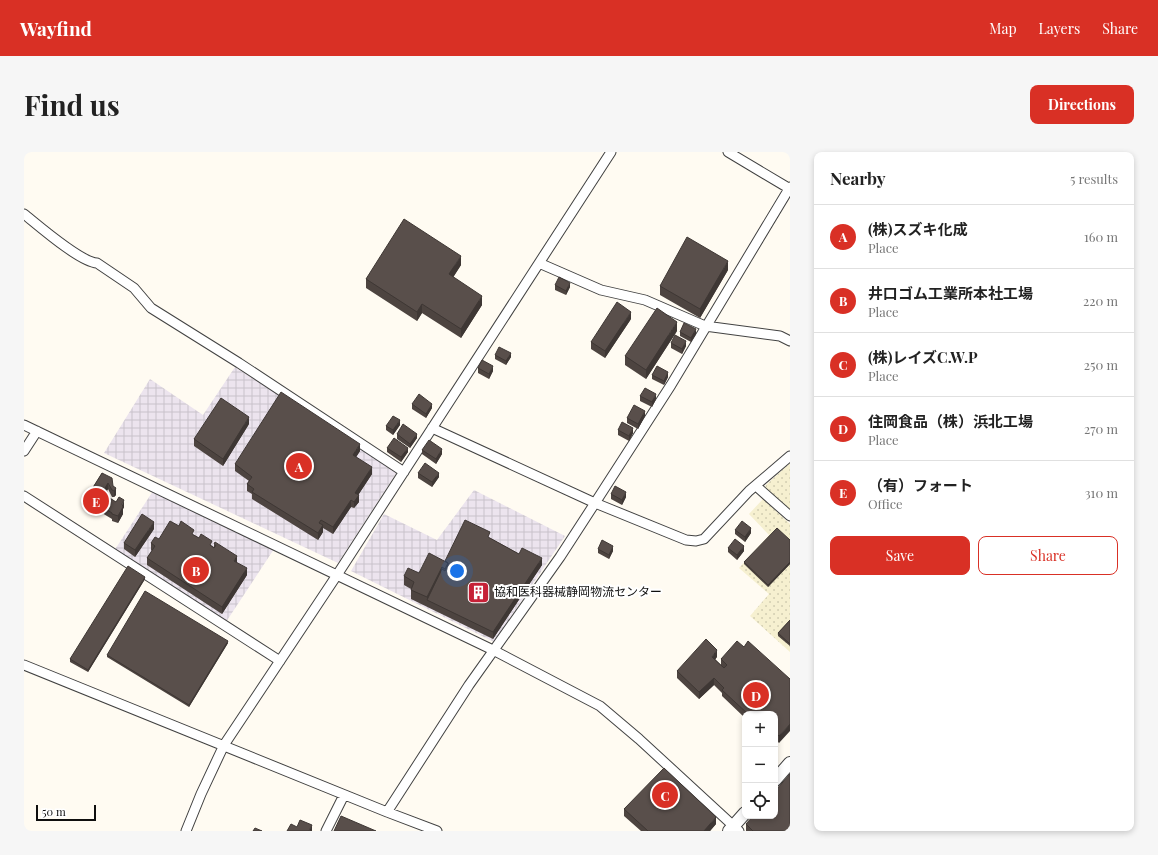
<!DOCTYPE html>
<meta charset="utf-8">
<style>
body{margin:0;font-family:"Playfair Display","Noto Sans JP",serif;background:#f6f6f6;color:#222}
.controls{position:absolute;right:12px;bottom:12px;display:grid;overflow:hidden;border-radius:8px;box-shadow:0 2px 6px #0003}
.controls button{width:36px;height:36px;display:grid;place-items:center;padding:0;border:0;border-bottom:1px solid #e0e0e0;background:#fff;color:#222;font:20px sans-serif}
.scale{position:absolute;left:12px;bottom:10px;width:60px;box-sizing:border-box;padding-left:4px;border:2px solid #0f0f0f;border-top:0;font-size:11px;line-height:14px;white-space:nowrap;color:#0f0f0f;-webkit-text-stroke:3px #fff;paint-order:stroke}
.you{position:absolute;left:433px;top:419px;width:14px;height:14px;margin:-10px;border:3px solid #fff;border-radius:50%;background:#1a73e8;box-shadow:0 0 0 6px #1a73e833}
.badge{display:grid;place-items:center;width:26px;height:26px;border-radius:50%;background:#d93025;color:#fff;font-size:13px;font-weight:700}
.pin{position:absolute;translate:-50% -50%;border:2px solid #fff;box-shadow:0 1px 4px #0006}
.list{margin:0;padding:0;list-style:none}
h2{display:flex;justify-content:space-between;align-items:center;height:52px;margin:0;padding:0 16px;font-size:17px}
h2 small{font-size:13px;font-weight:400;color:#767676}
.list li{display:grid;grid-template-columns:26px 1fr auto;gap:12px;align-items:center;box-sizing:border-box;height:64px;padding:0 16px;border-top:1px solid #e0e0e0}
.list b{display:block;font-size:15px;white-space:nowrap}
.list p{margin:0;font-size:13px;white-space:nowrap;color:#767676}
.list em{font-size:13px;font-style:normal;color:#767676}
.actions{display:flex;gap:8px;padding:12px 16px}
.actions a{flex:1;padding:9px 0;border:1px solid #d93025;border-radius:8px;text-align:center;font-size:14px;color:#d93025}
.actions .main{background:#d93025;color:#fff}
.icon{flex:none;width:22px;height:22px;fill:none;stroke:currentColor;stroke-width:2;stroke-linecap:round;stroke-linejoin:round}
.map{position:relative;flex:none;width:766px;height:679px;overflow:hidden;border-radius:8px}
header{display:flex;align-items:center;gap:24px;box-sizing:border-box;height:56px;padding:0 20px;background:#d93025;color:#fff}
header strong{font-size:19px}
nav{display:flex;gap:22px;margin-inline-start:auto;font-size:14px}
.intro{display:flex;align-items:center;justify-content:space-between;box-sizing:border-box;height:96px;padding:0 24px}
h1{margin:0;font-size:28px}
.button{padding:10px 18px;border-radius:8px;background:#d93025;color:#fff;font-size:14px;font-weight:700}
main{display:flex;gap:24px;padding:0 24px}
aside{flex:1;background:#fff;border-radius:8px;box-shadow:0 2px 6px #0003}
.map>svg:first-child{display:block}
</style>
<header>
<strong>Wayfind</strong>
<nav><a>Map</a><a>Layers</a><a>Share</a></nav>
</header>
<div class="intro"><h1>Find us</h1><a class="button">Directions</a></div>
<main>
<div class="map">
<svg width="766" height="679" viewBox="0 0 766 679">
<defs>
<pattern id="industrial-grid" width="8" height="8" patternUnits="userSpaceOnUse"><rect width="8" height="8" fill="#ece4ee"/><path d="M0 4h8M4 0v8" fill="none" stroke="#c9c2cb"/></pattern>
<pattern id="farmland-dots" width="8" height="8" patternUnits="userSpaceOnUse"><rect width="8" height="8" fill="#f6f0d0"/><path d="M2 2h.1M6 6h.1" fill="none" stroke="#d2cdb1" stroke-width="1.8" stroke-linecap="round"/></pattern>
</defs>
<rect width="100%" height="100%" fill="#fffbf2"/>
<path fill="url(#industrial-grid)" d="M211 215 373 320 314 411 80 301 126 227 179 263Z
M450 338 541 384 470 490 327 419 360 362 413 388Z
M129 339 250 397 202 470 90 399Z"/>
<path fill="url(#farmland-dots)" d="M766 311V359L741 337 742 333Z
M739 347 766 372V500L726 464 745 442 715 416 745 383 725 362Z"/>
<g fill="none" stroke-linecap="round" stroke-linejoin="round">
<defs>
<path id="minor" d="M704 0 766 37
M0 62C15 74 56 110 73 111L110 136 127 156 215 211 380 320
M515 111 577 138 621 148 681 174 756 184 766 189
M0 273 469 498 576 554 615 587 715 679
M408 276 571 351 662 388 672 389 680 387 725 339 766 304
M0 299 13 279
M732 334 766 364
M0 344 256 509
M0 513 363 660 413 679
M363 660 445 533 536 405 571 351 647 233 766 35
M162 679 177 642 200 593 313 423 587 0
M302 679 320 643"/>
<path id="tertiary" d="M751 628 766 611
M705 679 721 661"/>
</defs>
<use href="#minor" stroke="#424242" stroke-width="11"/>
<use href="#tertiary" stroke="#424242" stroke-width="14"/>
<use href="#minor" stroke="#fff" stroke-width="9"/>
<use href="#tertiary" stroke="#fff" stroke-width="12"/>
</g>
<path fill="#4d4440" d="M437 113 429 125 458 153 437 186 398 161 393 169 342 136V127Z
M704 118 676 166 636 143V134Z
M531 133 546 135 542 143 531 138Z
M607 167 581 206 567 197V190Z
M653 179 622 227 601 213V204Z
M656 180 672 182 667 190 656 184Z
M647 191 662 194 658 202 647 196Z
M471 203 487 205 482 213 471 207Z
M454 216 469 219 465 227 454 221Z
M628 223 644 225 640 233 628 227Z
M616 244 632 247 628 255 616 249Z
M388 252 408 256 402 266 388 257Z
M621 264 614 277 603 271V266Z
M225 272 199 314 170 294V287Z
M376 273 369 283 362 278V274Z
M594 278 609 281 605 289 594 283Z
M373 282 393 286 386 296 373 287Z
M363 296 384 300 377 310 363 300Z
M398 298 418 302 412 312 398 302Z
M336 299 332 305 348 322 334 343 335 350 330 356 327 355 309 382 299 376V380L294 388 228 347V342L223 339V332L225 329 211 319V312Z
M78 321 89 334 92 343 90 345H88L84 337 83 339 85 344V346L100 355 99 357V362L94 371 88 369V367L63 352V345Z
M394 321 415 325 408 335 394 326Z
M587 342 602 345 598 353 587 347Z
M130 377 111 405 100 397V391Z
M711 378 727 381 721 390 711 382Z
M170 383 190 395V392L213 411 223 423 198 462 123 413V406L128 399 127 398V391Z
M466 386 495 402 518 413 469 487 387 447V437L380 433V424L395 421 421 409Z
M766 388V412L744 435 720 412V410Z
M704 396 720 399 713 408 704 400Z
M574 397 589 399 585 407 574 401Z
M121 427 64 520 46 510V507Z
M766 468V494L754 484V481Z
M204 491 165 555 83 505V503Z
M720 495 766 527 755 591 753 589 751 591V562H721V566L698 544V541L690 533 675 547 653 526V519L693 505 691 507 697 513V507Z
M600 657 692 672 686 679H617L600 664Z
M722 672 766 679H722Z"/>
<path fill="#3e3734" d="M437 104V113L425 132V122Z
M704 109V118L676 166V157Z
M546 131V135L542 143V139Z
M458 144V153L437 186V177Z
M398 152V161L393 169V160Z
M607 160V167L581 206V199Z
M653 170V179L622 227V218Z
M672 177V182L667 190V186Z
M662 189V194L658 202V197Z
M487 201V205L482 213V209Z
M469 214V219L465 227V222Z
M644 220V225L640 233V229Z
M632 242V247L628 255V250Z
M408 252V256L402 266V262Z
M621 259V264L614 277V272Z
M225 265V272L199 314V307Z
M376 268V273L369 283V278Z
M609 276V281L605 289V284Z
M393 282V286L386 296V292Z
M336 292V299L329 310V303Z
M384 296V300L377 310V305Z
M418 297V302L412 312V307Z
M348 315V322L331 348V341Z
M415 321V325L408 335V330Z
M84 331V337L81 342V336Z
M92 336V343L90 345V339Z
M602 340V345L598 353V348Z
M335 343V350L330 356V350Z
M100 348V355L99 357V362L94 371V364Z
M327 348V355L309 382V375Z
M130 370V377L111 405V398Z
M299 373V380L294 388V381Z
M727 376V381L721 390V385Z
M589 394V399L585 407V403Z
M720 394V399L713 408V403Z
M213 404V411L210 409Z
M518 406V413L469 487V480Z
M766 410V412L744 435V433Z
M418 415V424L403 448V445Z
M223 416V423L198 462V455Z
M121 425V427L64 520V518Z
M204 489V491L165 555V553Z
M693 498V505L688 512V505Z
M690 526V533L675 547V540Z
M766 572V579L755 591V584Z
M753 582V589L751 591V584Z
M692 665V672L686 679H680Z
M288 673V679H285Z"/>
<path fill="#594f4b" stroke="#3e3734" d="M380 67 437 104 425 122 458 144 437 177 398 152 393 160 342 127Z
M663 85 704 109 676 157 636 134Z
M535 125 546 131 542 139 531 133Z
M593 150 607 160 581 199 567 190Z
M633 156 653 170 622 218 601 204Z
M660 171 672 177 667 186 656 180Z
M651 183 662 189 658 197 647 191Z
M475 195 487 201 482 209 471 203Z
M458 208 469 214 465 222 454 216Z
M633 214 644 220 640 229 628 223Z
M621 236 632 242 628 250 616 244Z
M257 240 336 292 329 303 348 315 331 341 335 343 330 350 327 348 309 375 297 368 295 371 299 373 294 381 228 340 230 337 223 332 228 325 211 312Z
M395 242 408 252 402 262 388 252Z
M197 246 225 265 199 307 170 287Z
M610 253 621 259 614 272 603 266Z
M369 264 376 268 369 278 362 274Z
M598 270 609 276 605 284 594 278Z
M379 272 393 282 386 292 373 282Z
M370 286 384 296 377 305 363 296Z
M405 288 418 297 412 307 398 298Z
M401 311 415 321 408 330 394 321Z
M78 321 88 326 89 334 92 336 90 339 88 338 84 331 81 336 85 344 79 340 78 341 92 350 95 345 100 348 98 352 99 355 94 364 88 362V361L63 345Z
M591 334 602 340 598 348 587 342Z
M118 362 130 370 111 398 100 391Z
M441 368 466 380 464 385 495 402 498 396 518 406 469 480 403 448 418 417 421 419 424 413V411L421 409Z
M146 369 155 374 157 369 170 378 168 382 175 386 177 382 188 389 186 393 190 396 192 393 190 392 191 390 213 404 210 409 223 416 198 455 123 406 131 394 127 391 131 385 135 387Z
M718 369 727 376 721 385 711 378Z
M753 376 766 388V410L744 433 720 410Z
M711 387 720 394 713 403 704 396Z
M578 388 589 394 585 403 574 397Z
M405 401 424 411 421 417 418 415 403 445 387 438 390 430 380 424 384 416 395 421Z
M104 414 121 425 64 518 46 507Z
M121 439 204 489 165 553 83 503Z
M766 468V492L754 481Z
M682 487 693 498 688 505 700 516 703 513 697 507 713 489 720 495 724 489 766 527V572L755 584 753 582 751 584V562H724L698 538 700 536 690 526 675 540 653 519Z
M640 616 692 665 680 679H624L600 657Z
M766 622V679H729L722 672 729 664H751V639Z
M317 664 352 679H310Z
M276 668 288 673 285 679H263L267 672 273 675Z
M231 676 238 679H229Z"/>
<defs>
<symbol id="building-square" viewBox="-11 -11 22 22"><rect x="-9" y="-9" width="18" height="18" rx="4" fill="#c62137" stroke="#fff"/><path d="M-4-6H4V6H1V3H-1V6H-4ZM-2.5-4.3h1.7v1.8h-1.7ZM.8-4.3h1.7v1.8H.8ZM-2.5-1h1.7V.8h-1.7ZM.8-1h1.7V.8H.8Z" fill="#fff"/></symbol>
</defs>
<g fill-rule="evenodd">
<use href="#building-square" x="442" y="428" width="25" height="25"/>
</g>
<g text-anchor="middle" stroke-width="4" stroke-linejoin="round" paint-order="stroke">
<g font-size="12" fill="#0f0f0f" stroke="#fff" text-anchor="start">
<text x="470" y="444">協和医科器械静岡物流センター</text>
</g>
</g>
</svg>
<div class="controls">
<button>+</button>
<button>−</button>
<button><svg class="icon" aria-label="locate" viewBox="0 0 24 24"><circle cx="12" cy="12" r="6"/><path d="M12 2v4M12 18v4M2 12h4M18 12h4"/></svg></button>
</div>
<div class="scale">50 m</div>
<div class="you"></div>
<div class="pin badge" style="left:275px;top:314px">A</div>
<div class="pin badge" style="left:172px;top:418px">B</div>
<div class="pin badge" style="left:641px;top:643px">C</div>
<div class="pin badge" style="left:732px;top:543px">D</div>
<div class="pin badge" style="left:72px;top:349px">E</div>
</div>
<aside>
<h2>Nearby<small>5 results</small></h2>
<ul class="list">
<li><span class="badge">A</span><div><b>(株)スズキ化成</b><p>Place</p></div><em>160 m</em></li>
<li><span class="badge">B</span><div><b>井口ゴム工業所本社工場</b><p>Place</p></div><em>220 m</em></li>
<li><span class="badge">C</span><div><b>(株)レイズC.W.P</b><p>Place</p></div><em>250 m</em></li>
<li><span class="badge">D</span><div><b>住岡食品（株）浜北工場</b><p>Place</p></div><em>270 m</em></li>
<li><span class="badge">E</span><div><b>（有）フォート</b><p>Office</p></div><em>310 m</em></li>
</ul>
<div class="actions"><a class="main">Save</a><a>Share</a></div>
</aside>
</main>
